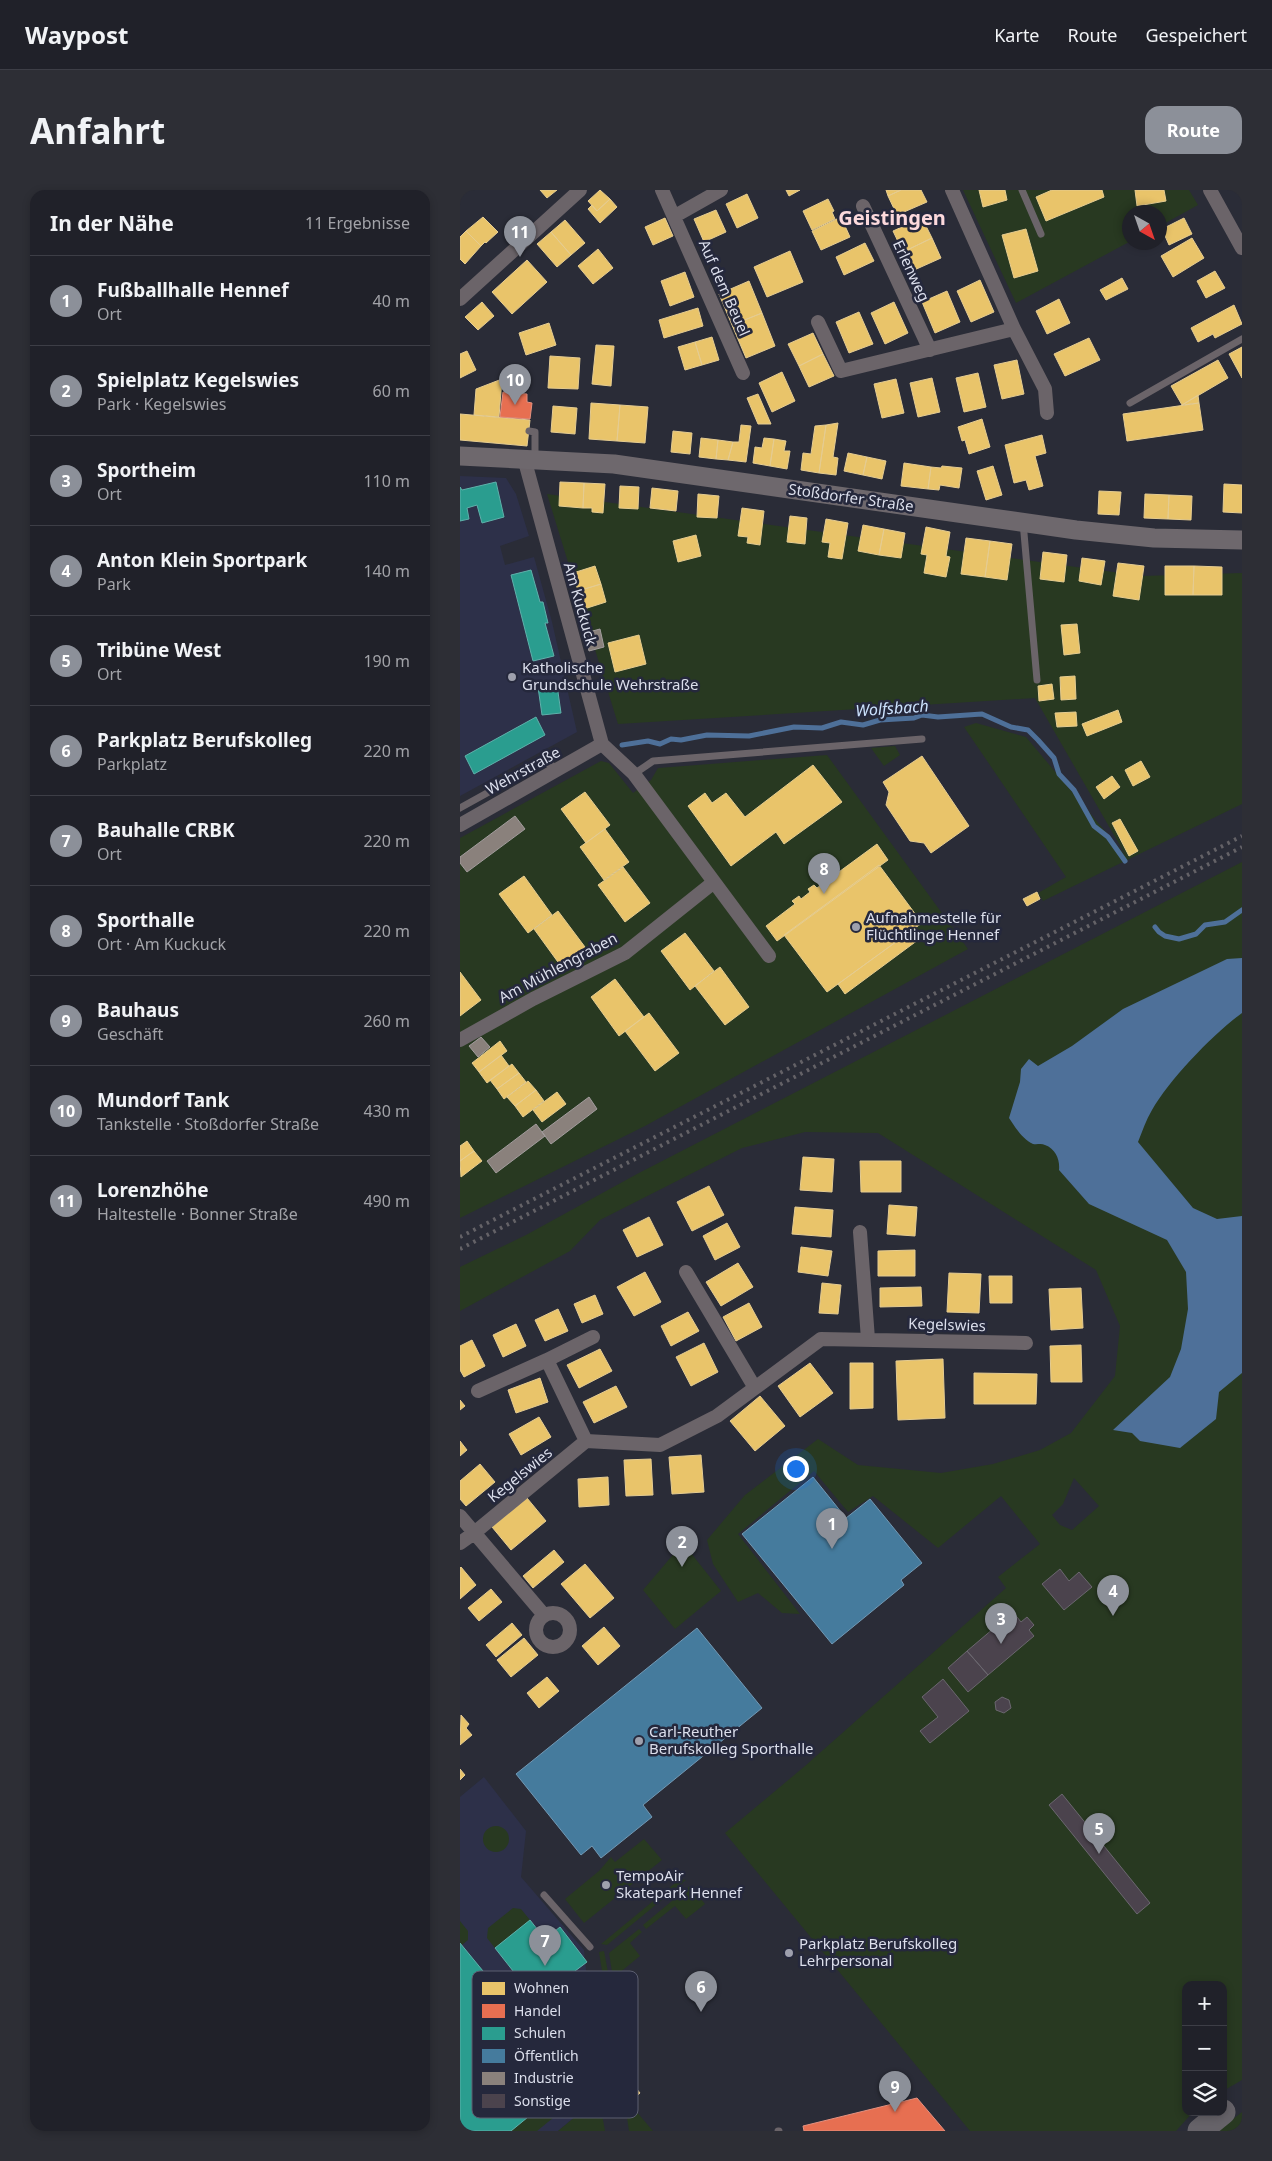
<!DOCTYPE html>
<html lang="de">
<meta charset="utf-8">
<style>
body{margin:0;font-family:"Noto Sans",sans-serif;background:#2d2e35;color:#f1f3f6}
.controls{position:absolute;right:15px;bottom:15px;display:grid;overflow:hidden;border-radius:10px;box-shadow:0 2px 8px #0003}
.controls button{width:45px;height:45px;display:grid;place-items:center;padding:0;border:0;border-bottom:1px solid #3d3e46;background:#202129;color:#f1f3f6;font:25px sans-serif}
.compass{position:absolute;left:662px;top:15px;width:45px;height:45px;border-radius:50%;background:#202129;box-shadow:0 2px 8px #0003;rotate:140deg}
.you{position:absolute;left:335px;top:1278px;width:18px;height:18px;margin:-12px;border:4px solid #fff;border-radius:50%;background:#1a73e8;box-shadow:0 0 0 8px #1a73e833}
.badge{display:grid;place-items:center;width:32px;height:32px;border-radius:50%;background:#8c9099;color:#fff;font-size:16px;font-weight:700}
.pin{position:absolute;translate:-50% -41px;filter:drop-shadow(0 1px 2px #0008)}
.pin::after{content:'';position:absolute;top:26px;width:18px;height:15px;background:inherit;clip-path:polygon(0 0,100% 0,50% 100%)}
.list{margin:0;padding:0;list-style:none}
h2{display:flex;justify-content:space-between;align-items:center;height:65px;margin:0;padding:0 20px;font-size:21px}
h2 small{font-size:16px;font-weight:400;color:#a2a3a8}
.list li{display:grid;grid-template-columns:32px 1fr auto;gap:15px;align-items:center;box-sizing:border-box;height:90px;padding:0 20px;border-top:1px solid #3d3e46}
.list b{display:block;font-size:19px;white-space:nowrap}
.list p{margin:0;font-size:16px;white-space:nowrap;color:#a2a3a8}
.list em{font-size:16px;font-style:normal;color:#a2a3a8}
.icon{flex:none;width:28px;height:28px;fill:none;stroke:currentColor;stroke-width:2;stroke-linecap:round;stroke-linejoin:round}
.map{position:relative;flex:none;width:782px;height:1941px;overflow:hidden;border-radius:15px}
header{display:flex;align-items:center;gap:30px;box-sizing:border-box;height:70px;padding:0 25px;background:#202129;border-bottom:1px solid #3d3e46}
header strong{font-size:24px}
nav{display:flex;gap:28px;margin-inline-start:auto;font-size:18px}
.intro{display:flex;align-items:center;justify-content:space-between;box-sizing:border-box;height:120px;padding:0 30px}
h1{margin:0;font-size:35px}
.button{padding:12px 22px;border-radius:15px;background:#8c9099;color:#fff;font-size:18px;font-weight:700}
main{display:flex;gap:30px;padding:0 30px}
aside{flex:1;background:#202129;border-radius:15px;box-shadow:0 2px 8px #0003}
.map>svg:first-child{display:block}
</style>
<header>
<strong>Waypost</strong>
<nav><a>Karte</a><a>Route</a><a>Gespeichert</a></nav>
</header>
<div class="intro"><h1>Anfahrt</h1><a class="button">Route</a></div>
<main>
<aside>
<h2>In der Nähe<small>11 Ergebnisse</small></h2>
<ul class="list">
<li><span class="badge">1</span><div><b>Fußballhalle Hennef</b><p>Ort</p></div><em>40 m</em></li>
<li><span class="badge">2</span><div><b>Spielplatz Kegelswies</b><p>Park · Kegelswies</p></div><em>60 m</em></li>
<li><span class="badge">3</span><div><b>Sportheim</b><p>Ort</p></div><em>110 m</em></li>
<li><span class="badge">4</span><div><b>Anton Klein Sportpark</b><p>Park</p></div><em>140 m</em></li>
<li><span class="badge">5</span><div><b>Tribüne West</b><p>Ort</p></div><em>190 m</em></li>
<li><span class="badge">6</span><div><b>Parkplatz Berufskolleg</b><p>Parkplatz</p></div><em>220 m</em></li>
<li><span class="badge">7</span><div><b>Bauhalle CRBK</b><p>Ort</p></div><em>220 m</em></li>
<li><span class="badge">8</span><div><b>Sporthalle</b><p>Ort · Am Kuckuck</p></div><em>220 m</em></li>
<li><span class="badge">9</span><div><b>Bauhaus</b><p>Geschäft</p></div><em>260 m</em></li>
<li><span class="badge">10</span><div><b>Mundorf Tank</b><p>Tankstelle · Stoßdorfer Straße</p></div><em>430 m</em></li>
<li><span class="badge">11</span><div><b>Lorenzhöhe</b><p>Haltestelle · Bonner Straße</p></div><em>490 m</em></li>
</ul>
</aside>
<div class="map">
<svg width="782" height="1941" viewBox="0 0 782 1941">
<rect width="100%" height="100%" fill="#2a2c37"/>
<path fill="#2d3049" d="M0 286 46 288 56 304 69 346 40 356 45 375 74 367 92 432 117 542 0 606Z
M24 1587 66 1641 61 1687 124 1760 139 1907 98 1941H0V1607Z"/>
<path fill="#283921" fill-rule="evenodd" d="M503 0H729L738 15 700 36V22H670L669 52 556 113Z
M87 304 682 386 782 383V614L583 711 578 703 606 687 504 537 516 533 566 547 666 666 575 508 158 534Z
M435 556 440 565 424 576 411 558Z
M367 565 508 759 185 936 0 1028V648L141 571 149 573 173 603 191 590 198 578Z
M782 672V1890L763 1901V1795H726V1922H733L716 1941H510L265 1643 345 1576 546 1398 538 1387 580 1354 541 1306 478 1358 413 1306 388 1322 354 1281 278 1344 340 1424 322 1423 298 1403 278 1412 253 1374 247 1350 285 1305 358 1249 398 1275 481 1283 533 1274 580 1260 611 1243 655 1186 660 1136 636 1080 418 943 345 942 282 958 140 1030 110 1061 0 1121V1077L66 1045 177 984ZM614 1288 639 1316 612 1340 600 1335 592 1325 603 1314Z
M223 1353 261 1401 215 1439 183 1400Z
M23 1649a13 13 0 1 1 26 0a13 13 0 1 1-26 0Z
M184 1649 202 1670 124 1733 105 1709 139 1681 151 1667 155 1672Z
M220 1689 226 1690 147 1755 141 1754Z
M230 1696 245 1714 226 1729 215 1716 186 1739 183 1735Z
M53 1718 61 1719 70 1730 35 1758 27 1748 28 1738Z
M0 1731 8 1741V1750L2 1755 0 1753Z
M179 1739 182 1742 170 1753 180 1766 153 1788 149 1763Z
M144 1761 151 1798 145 1799 139 1762Z
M129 1837 137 1892 77 1941H51L83 1915 90 1922 110 1904 105 1897 113 1890 103 1879 117 1868 106 1855Z
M139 1907 145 1941H98Z
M164 1907 193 1941H169Z
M782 1922V1941H758Z"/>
<path fill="#4e7099" d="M782 768V823C754 843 709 890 692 920 686 930 682 942 678 952L733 1018 757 1029 782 1026V1183L759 1202 756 1229 720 1258 680 1251 672 1243 653 1240 710 1187 721 1159 728 1119 726 1082 707 1050 629 1014 599 980C600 970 596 959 585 955 581 953 577 955 573 954 563 950 555 937 549 928L560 892 561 879 569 869 578 876 612 856 663 819 767 769Z"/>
<path fill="#e9c46a" stroke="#e5cc91" d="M80 0H97L87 8Z
M140 0 150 9 137 21 128 11Z
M326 0H340L329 6Z
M426 0H441L428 6Z
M441 0H461L467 12 437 25 428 6Z
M519 0H545L547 10 523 17Z
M592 0H642L644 7 586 31 576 7Z
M675 0H704L706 11 677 16Z
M287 4 298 28 277 38 266 14Z
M150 9 157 17 140 33 128 19 132 15 137 21Z
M368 9 374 21 372 22 375 29 352 40 343 21Z
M256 20 266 42 244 52 234 29Z
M23 27 38 42 26 53 25 52 21 56 6 41Z
M381 27 390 47 361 60 352 41Z
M205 28 213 46 193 55 185 37Z
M462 28 472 48 443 62 433 41Z
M724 28 732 44 709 55 702 39Z
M105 30 125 53 111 65 91 42Z
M566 39 578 81 554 88 542 45Z
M6 41 21 56 5 74 0 69V47Z
M91 42 111 65 97 77 77 54Z
M472 48 481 68 452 81 443 62Z
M732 48 744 68 713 87 701 66Z
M405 53 414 71 384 85 376 67Z
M138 59 153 78 133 94 118 76Z
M330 61 343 92 307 107 294 77Z
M67 70 87 92 52 124 32 102Z
M755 81 765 98 746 108 737 91Z
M225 82 234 107 210 116 201 91Z
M662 88 668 99 646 110 640 100Z
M520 90 534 122 511 132 497 101Z
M289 91 302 123 272 135 259 104Z
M487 101 500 132 475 143 462 112Z
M599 109 610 133 587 144 576 121Z
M22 112 34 126 18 140 5 127Z
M434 112 448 143 425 154 411 123Z
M774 115 782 134 755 148 753 144 738 152 731 138Z
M238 118 243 136 204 148 199 130Z
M399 122 413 154 389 163 376 132Z
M302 123 315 156 286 168 272 135Z
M89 133 96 155 66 165 59 143Z
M353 143 363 164 339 176 328 154Z
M252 147 259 170 242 175 235 152Z
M629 148 640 170 605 186 594 164Z
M235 152 242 175 225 180 218 157Z
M136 155 154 156 151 196 132 194Z
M782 157V188L769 164Z
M7 161 16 180 0 188V164Z
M363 164 374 186 349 197 339 176Z
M90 166 120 168 118 199 88 198Z
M557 170 564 204 542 209 534 175Z
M758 170 768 188 722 215 711 196Z
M322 182 335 211 312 222 299 193Z
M518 183 526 217 504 222 496 188Z
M472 188 480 222 458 227 450 193Z
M42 189 39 227 14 225 16 199Z
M436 189 444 223 422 228 414 194Z
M298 204 311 234H298L287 208Z
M738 205 739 213 722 215Z
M131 213 160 215 157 251 129 249Z
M739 213 743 240 667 251 663 224Z
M160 215 188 217 185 253 157 251Z
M93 216 117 218 115 244 91 242Z
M0 224 70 230 67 256 0 250Z
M522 229 530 257 509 264 505 250 502 251 498 237Z
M378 233 373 267 378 268 376 285 359 283 366 235Z
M281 235 291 236 286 272 268 270 273 252H279Z
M366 235 359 283 341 280 343 263 351 264 355 236Z
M213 241 232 243 230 264 211 262Z
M582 245 586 263 575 266 583 296 569 300 566 290 554 293 545 255Z
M241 248 258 250 256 269 239 267Z
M304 248 314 249 310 276 293 273 295 257 302 258Z
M314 249 326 251 324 261H330L327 279 310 276Z
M258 250 273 252 268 270 256 269Z
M388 263 407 267 403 285 384 281Z
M407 267 426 271 422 289 403 285Z
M444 273 471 277 468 299 441 296Z
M482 276 502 278 499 298 480 295 479 300 468 299 471 277 481 278Z
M533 276 542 305 526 310 517 281Z
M100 292 124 293 123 318 99 316Z
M124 293 145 294 143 323 132 322V318H123Z
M764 294 782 295V323L763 322Z
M160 296 179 297 178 319 159 318Z
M192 298 218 301 216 321 190 318Z
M639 301 661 302 659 325 638 324Z
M238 304 259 306 257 328 237 327Z
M685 304 709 305 708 329 684 328Z
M709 305 732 306 731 330 708 329Z
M282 318 304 321 300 355 287 353 288 347 278 346Z
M330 326 347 328 345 354 327 352Z
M366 329 388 333 382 369 368 367 370 353 362 352Z
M403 335 424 339 419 365 398 361Z
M466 337 490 342 486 366 490 367 486 387 464 383 467 365 461 364Z
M424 339 445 343 441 368 419 365Z
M236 345 241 366 218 372 213 351Z
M506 348 530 351 525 387 501 384Z
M530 351 552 354 547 390 525 387Z
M583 362 607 365 604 392 580 389Z
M622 368 645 371 641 395 619 391Z
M658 373 684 376 679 410 653 406Z
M135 376 141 394 118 401 113 383Z
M705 376H734L733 405H705Z
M734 376 762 377V405H733Z
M141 394 146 412 124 419 118 401Z
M617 434 620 463 604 465 601 435Z
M179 445 186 474 155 482 148 453Z
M615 486 616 509 601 510 600 487Z
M592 494 594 509 579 511 578 496Z
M658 520 662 532 627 546 622 534Z
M616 522 617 536 597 537 595 523Z
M462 566 509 636 471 663 464 653 450 651 426 615 429 602 423 592Z
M681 571 690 587 673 596 665 580Z
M353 575 382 612 324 654 316 642 271 676 228 616 245 603 252 613 266 603 285 627Z
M652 586 660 597 644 609 636 597Z
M125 602 150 635 126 653 101 619Z
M660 629 678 661 669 666 652 633Z
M145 639 169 672 144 690 120 657Z
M417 654 428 670 317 751 306 736 335 714 332 711 339 706 341 709 350 702 348 699 354 695 357 698Z
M419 675 462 733 367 802 324 745Z
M163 677 190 713 165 732 138 695Z
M64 686 92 725 68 743 39 704Z
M577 702 580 709 567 716 563 709Z
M98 721 128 761 103 779 74 739Z
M451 741 458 750 385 804 378 794Z
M225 743 254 781 230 800 201 761Z
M260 777 289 817 265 835 235 796Z
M0 782 21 810 0 826Z
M155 789 184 827 159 846 131 807Z
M189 823 219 863 195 881 165 841Z
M40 851 47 861 19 882 12 873Z
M41 865 49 876 27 893 19 882Z
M52 874 59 883 37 899 30 890Z
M59 883 66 892 44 909 37 899Z
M68 891 76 900 55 916 47 907Z
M76 900 84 911 63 927 55 916Z
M97 902 106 914 82 932 73 920Z
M7 951 14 961 0 971V956Z
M14 961 22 971 1 987 0 971Z
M343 967 374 969 372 1002 340 1000Z
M400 971H441V1002H401Z
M249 996 264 1025 232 1041 217 1012Z
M429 1015 457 1017 455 1046 427 1044Z
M335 1017 373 1020 371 1047 332 1044Z
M189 1027 203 1055 177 1067 163 1040Z
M267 1033 280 1057 255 1070 243 1046Z
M341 1057 372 1061 368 1086 338 1082Z
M455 1060V1086H418V1061Z
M278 1073 293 1097 261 1116 246 1092Z
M185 1082 201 1112 174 1126 157 1097Z
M489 1083 521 1084 519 1123 487 1122Z
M529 1086H552V1113H530Z
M362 1093 381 1095 378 1124 359 1123Z
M461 1097 462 1116 420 1117V1098Z
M621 1098 623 1138 591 1140 589 1099Z
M135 1105 143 1124 122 1133 114 1114Z
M289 1113 302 1137 276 1151 263 1127Z
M98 1119 108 1141 85 1151 75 1130Z
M228 1122 239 1141 211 1156 201 1136Z
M56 1134 66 1156 43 1167 33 1145Z
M12 1150 25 1176 4 1187 0 1180V1156Z
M244 1153 258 1182 231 1196 216 1167Z
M621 1155 622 1192H591L590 1156Z
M140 1159 152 1181 119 1198 107 1175Z
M483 1169 485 1228 438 1230 436 1171Z
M350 1173 373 1203 340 1227 318 1196Z
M390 1173H413V1218L390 1219Z
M514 1183 577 1184 576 1214H514Z
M80 1188 88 1212 56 1223 48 1200Z
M156 1196 167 1217 134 1233 123 1212Z
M300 1206 325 1236 295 1261 270 1231Z
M0 1210 5 1216 0 1220Z
M79 1227 91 1247 61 1265 49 1244Z
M0 1251 7 1260 0 1266Z
M241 1265 244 1302 212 1304 209 1267Z
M191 1269 193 1305 166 1306 164 1270Z
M20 1274 35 1292 6 1316 0 1309V1291Z
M148 1287 149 1315 119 1317 118 1289Z
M67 1308 86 1331 51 1360 32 1337Z
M94 1360 104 1372 73 1398 63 1386Z
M125 1374 154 1408 130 1428 101 1394Z
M1 1377 16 1395 0 1409V1378Z
M31 1399 42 1412 19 1431 8 1418Z
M52 1433 62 1445 36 1467 26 1455Z
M144 1437 160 1456 138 1475 122 1456Z
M64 1448 78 1465 51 1487 37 1470Z
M87 1487 99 1501 79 1518 67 1503Z
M1 1525 9 1534 6 1538 12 1545 0 1555Z
M0 1579 5 1585 0 1590Z
M172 1893 180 1903 172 1910 163 1900Z"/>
<path fill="#e76f51" stroke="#e49180" d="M43 202 67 204V212L72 213 70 229 40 227Z
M457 1908 485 1941H344L343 1936Z"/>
<path fill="#2a9d8f" stroke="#5fb1ab" d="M36 292 44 327 22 333 17 315 7 318 9 329 0 331V297L2 300Z
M71 380 80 412H83L88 433H85L94 466 73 471 51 385Z
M97 495 101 523 82 525 78 497Z
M76 527 85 545 14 584 5 566Z
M70 1730 85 1749 100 1737 127 1772 115 1781 128 1797 90 1828 35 1758Z
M0 1753 92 1865 106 1855 117 1868 103 1879 113 1890 51 1941H0Z"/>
<path fill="#457b9d" stroke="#7299b5" d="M353 1287 386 1328 410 1309 462 1373 441 1390 444 1395 372 1454 282 1344Z
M237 1438 302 1518 183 1615 192 1627 141 1668 132 1656 121 1665 56 1584Z"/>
<path fill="#8a817c" stroke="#a39d9e" d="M140 439 144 457 129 461 125 443Z
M55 626 65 639 7 682 0 673V667Z
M21 847 30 857 18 867 9 856Z
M129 907 137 919 91 954 82 942Z
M76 934 85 946 36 983 27 971Z"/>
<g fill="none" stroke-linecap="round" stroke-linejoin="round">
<path stroke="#4e7099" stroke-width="5" d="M162 555 188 551 200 554 211 549 221 550 247 545 289 546 334 537 362 538 381 532 403 535 420 530 454 528 462 525 478 527 522 524 551 537 568 540 578 550 594 568 599 584 614 600 634 636 648 647 665 671
M695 737 699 742 705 746 719 749 736 744 745 735 765 732 782 720"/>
</g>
<path fill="#4b434d" stroke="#6b676f" d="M600 1379 609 1391 619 1382 632 1397 604 1420 582 1394Z
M553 1422 561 1432 567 1427 574 1435 569 1440 574 1446 528 1485 507 1461Z
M507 1461 528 1485 508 1502 488 1478Z
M483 1489 509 1521 470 1553 460 1541 478 1527 462 1507Z
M542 1507 549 1510 551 1518 544 1523 536 1520 535 1512Z
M602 1604 690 1713 677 1724 589 1615Z"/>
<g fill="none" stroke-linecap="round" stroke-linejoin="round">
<path stroke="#6b6469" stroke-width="7" d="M562 0 581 44
M670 213 782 149
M69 241 75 242V269
M563 332 577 490
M174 584 193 571 462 549
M0 618 83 572 98 578
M84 1705 130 1757
M98 1851 140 1817
M318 1941H319"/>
<path stroke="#6b6469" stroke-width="14" d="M202 0 283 183
M492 0 554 139 585 199 587 223
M750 0 782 58
M403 16 470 160
M215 26 261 0
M0 109 120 0
M358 132 381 181 554 139
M64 268 142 554 174 584 309 766
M0 635 142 554
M0 850 73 809 165 763 254 692
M400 1042 408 1149
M226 1082 295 1198
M18 1201 87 1170
M126 1251 87 1170 133 1147
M0 1326 84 1425
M0 1353 14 1343 126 1251 200 1255 257 1226 361 1149 566 1153
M76 1440a17 17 0 1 1 34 0a17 17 0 1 1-34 0Z"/>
<path stroke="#6e686d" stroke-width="19" d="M0 266 154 274 616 340 694 348 782 350"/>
<path stroke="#666369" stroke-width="25" d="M740 1941 763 1922"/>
<path stroke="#646267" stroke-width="4" stroke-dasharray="2.5 5" stroke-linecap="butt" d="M0 1047 782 646
M0 1059 782 657"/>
</g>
<g fill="#9ea0ad" stroke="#25283c" stroke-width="2">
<circle cx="52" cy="487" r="5"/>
<circle cx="396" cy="737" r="5"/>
<circle cx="179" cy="1551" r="5"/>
<circle cx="146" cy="1695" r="5"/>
<circle cx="329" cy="1763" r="5"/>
</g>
<g text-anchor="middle" stroke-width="5" stroke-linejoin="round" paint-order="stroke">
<g font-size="15" fill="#dcdfec" stroke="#25283c">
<text transform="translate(451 81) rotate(65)" y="5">Erlenweg</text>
<text transform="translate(264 98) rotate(66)" y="5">Auf dem Beuel</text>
<text transform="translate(391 308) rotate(8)" y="5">Stoßdorfer Straße</text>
<text transform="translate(120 414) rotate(74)" y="5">Am Kuckuck</text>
<text transform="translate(63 581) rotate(-29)" y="5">Wehrstraße</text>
<text transform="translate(98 778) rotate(-28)" y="5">Am Mühlengraben</text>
<text transform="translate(487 1135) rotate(2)" y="5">Kegelswies</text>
<text transform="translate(60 1285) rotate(-39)" y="5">Kegelswies</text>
</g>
<g font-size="15" fill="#dcdfec" stroke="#25283c" text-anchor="start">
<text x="62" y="483">Katholische<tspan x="62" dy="17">Grundschule Wehrstraße</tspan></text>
<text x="406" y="733">Aufnahmestelle für<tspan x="406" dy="17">Flüchtlinge Hennef</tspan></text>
<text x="189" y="1547">Carl-Reuther<tspan x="189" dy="17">Berufskolleg Sporthalle</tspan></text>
<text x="156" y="1691">TempoAir<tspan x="156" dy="17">Skatepark Hennef</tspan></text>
<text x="339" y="1759">Parkplatz Berufskolleg<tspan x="339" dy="17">Lehrpersonal</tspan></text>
</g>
<g font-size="16" font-style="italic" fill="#cce2fd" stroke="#25283c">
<text transform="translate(432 518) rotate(-4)" y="6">Wolfsbach</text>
</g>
<g font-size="20" font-weight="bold" fill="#fcd9dc" stroke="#25283c">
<text x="432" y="35">Geistingen</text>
</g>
</g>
<rect x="12" y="1781" width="166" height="147" rx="8" fill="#25283c" stroke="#5c5f71" stroke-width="1"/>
<rect x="22" y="1792" width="23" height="13" fill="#e9c46a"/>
<rect x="22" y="1814" width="23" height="14" fill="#e76f51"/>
<rect x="22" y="1837" width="23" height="13" fill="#2a9d8f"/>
<rect x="22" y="1859" width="23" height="14" fill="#457b9d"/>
<rect x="22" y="1882" width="23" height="13" fill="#8a817c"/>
<rect x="22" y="1904" width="23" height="14" fill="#4b434d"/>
<g font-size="14" fill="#dcdfec">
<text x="54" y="1803">Wohnen</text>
<text x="54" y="1826">Handel</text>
<text x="54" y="1848">Schulen</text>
<text x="54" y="1871">Öffentlich</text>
<text x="54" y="1893">Industrie</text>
<text x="54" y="1916">Sonstige</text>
</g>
</svg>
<div class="controls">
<button>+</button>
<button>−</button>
<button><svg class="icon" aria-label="layers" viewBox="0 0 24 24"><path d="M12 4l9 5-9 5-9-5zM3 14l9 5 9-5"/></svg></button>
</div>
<svg class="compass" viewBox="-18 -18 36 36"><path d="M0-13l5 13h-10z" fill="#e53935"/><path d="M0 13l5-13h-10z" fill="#a2a3a8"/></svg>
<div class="you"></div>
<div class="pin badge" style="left:372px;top:1359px">1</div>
<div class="pin badge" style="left:222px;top:1377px">2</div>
<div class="pin badge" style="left:541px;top:1454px">3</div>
<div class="pin badge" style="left:653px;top:1426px">4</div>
<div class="pin badge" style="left:639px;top:1664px">5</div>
<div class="pin badge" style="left:241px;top:1822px">6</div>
<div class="pin badge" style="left:85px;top:1776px">7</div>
<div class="pin badge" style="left:364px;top:704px">8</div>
<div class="pin badge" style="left:435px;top:1922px">9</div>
<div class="pin badge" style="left:55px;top:215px">10</div>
<div class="pin badge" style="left:60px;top:67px">11</div>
</div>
</main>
